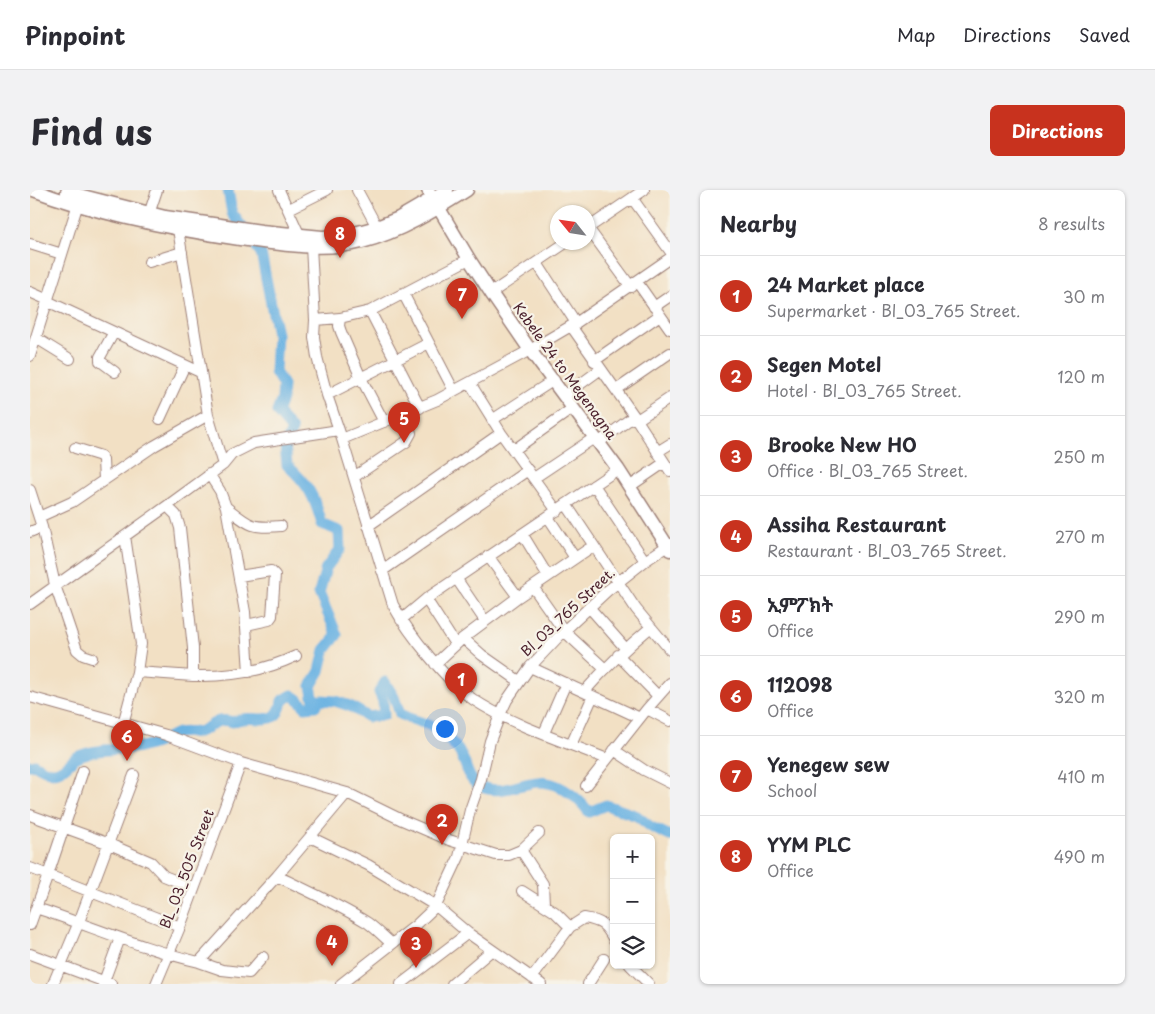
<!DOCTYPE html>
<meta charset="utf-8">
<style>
body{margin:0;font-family:"Playpen Sans","Noto Sans Ethiopic",sans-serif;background:#f2f2f3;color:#2b2b33}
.controls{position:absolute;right:15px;bottom:15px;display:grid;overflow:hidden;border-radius:8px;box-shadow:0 1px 4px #0004}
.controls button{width:45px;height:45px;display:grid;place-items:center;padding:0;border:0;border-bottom:1px solid #e1e1e2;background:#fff;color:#2b2b33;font:25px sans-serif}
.compass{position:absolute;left:520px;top:15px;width:45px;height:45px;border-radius:50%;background:#fff;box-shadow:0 1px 4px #0004;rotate:300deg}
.you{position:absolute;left:414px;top:538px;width:18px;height:18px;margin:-12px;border:4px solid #fff;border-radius:50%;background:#1a73e8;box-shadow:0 0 0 8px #1a73e833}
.badge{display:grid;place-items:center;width:32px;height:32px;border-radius:50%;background:#c8321e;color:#fff;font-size:16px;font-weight:700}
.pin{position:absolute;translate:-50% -41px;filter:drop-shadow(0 1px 2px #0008)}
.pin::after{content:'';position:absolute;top:26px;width:18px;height:15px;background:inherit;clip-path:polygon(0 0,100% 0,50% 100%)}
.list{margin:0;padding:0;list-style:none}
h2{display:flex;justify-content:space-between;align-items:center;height:65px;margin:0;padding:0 20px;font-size:21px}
h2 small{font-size:16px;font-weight:400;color:#7c7c81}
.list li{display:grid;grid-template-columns:32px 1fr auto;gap:15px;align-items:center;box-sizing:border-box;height:80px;padding:0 20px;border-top:1px solid #e1e1e2}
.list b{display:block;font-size:19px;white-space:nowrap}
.list p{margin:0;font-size:16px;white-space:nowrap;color:#7c7c81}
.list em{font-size:16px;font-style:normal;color:#7c7c81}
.icon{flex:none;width:28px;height:28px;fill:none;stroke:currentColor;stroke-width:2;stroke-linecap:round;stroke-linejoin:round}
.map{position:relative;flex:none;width:640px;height:794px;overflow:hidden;border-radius:8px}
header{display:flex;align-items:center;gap:30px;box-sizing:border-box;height:70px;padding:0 25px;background:#fff;border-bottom:1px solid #e1e1e2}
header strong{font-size:24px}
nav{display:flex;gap:28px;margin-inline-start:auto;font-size:18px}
.intro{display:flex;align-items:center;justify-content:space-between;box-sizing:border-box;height:120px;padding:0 30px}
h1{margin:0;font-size:35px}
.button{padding:12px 22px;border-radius:8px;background:#c8321e;color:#fff;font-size:18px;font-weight:700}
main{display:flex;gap:30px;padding:0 30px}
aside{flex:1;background:#fff;border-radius:8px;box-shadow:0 1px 4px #0004}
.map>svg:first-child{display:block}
</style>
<header>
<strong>Pinpoint</strong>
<nav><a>Map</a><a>Directions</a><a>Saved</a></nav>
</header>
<div class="intro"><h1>Find us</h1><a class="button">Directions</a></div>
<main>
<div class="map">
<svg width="640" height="794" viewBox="0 0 640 794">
<rect width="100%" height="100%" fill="#f7f3e8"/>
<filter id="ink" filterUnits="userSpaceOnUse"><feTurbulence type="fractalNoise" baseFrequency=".02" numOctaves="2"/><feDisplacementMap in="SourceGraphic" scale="10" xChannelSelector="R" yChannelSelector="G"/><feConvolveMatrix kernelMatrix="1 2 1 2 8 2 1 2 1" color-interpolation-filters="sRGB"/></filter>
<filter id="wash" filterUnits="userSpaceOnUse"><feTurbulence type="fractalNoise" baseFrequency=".0096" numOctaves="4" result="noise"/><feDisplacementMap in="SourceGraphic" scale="20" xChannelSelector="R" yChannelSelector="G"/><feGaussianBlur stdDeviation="1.12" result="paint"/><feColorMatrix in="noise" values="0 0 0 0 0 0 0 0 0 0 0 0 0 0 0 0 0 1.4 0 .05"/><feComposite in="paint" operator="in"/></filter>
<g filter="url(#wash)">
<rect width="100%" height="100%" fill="#f2e0c4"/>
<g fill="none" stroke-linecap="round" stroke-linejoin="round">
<path stroke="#6bb2e2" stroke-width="11" d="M198 0 202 23 231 63 247 144 245 182 253 195 252 209 247 222 262 240 255 255 257 275C279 295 284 306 292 334L309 341 310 359 296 378 289 403 307 445 295 460 290 481 281 496 285 516
M0 575 4 574C10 578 18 583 25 582 36 580 39 571 47 567 69 556 97 562 120 555 130 553 139 546 148 543 156 541 165 544 171 541 184 535 187 527 203 532 223 521 247 542 252 511L262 505 268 509 275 517 285 516 291 510 305 511 320 516 338 527 354 525 353 511 349 502 355 492 364 507 370 524C381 530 394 532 406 538 411 541 427 557 430 563 437 573 436 591 452 597 468 604 485 596 501 593 524 588 546 605 559 622L576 615 607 626 621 637 640 646"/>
</g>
</g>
<g filter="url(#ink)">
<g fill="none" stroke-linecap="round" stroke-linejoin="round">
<defs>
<path id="minor" d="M249 0 270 46
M327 0 347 37
M602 8 640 61
M259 19 297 0
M119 24 127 0
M558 38 601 97
M558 38 614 0
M148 39 178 225 193 275
M0 54 32 64
M281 56 285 130 284 147 287 167 297 205 312 249 363 415C379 444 417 492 444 510 484 536 533 551 577 569
M119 72 152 62
M507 73 546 133
M607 92 640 139
M0 102 18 110
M373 103 424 201
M461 103 537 52
M17 111 170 182
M624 117 640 106
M340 121 390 218
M310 128 309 136 311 142 331 188 354 232
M285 130 310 128 340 121 439 69
M541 136 607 230 640 281
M84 142 70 167V171L85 182
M6 148 40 169
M0 166 46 20
M564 171 630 125
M440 193 471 243 527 321
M586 200 640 163
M297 205 399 153
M534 206 571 179
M130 229 155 175
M462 230 524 190
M607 230 640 208
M312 249 407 210 500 160 546 133 640 68
M568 253 604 226
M45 258 71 266 73 270 74 290
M484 260 543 218
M627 262 640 254
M179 284 190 301 196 317 215 422 219 482
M324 287 376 252 381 243 373 223
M504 288 564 248
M564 295 615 371
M599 297 634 273
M0 300 12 337 25 395 47 460 53 465 62 468
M536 314 606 419 640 460
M137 316 146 325 150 338 163 458V486C199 487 234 481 266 466
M196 317C219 335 221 339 251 336
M9 327 42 312 124 256 178 225
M518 327 545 368
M338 336 471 243
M0 342 12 337
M493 345 518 386
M352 381 498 280
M209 386 241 381 245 385 242 426 239 430 216 435
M426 388 455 431
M503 397 534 441 575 479
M488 407 563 356
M396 409 425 454
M0 414 137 316 193 275 202 264 224 253 309 240
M559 417 596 459
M371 430 396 409 588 279
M433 448 452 465 489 491
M588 465 628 506
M405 474 433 448 488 407 458 366
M500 477 610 528
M107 482 163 486
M554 502C575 478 597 457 621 437
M0 507 136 545 211 573 317 603 372 630 419 650 466 665H479L491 660 509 643
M617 519 640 531
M93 534 107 482 111 454 95 346
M514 543 536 493
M541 555 563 506
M584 560 614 580 640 593
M556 596 617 519 640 493
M0 625 77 653 121 672 134 686 164 698
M280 647 338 675 406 716 438 743 511 794
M491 660 513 694 514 714
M0 678 18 685 53 581
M247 686C278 701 309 715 338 733 346 739 354 747 362 754
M492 701 525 722 540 737
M6 718C61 736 113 759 169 772L247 686 317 603
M0 735 18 685 150 737
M0 764 81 794
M169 772 192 780 219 783 233 767
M600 775 619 794
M502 788 540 737 554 728C572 731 576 735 584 750
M23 794 49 732 104 585
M73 794 90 748
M126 794 150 737 211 573
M311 794 385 736 406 716 429 667 440 620 451 589 460 551 470 525 477 510 500 477 534 441 577 401 615 371 640 354
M371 794 438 743
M422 794 462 760
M558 794 574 769"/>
<path id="major" d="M3 0C70 25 140 39 210 49 249 54 293 62 332 52 370 42 404 21 437 0
M398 0 439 69 461 103 500 160 588 279 640 360
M37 2 135 27 231 41 292 47 313 46 347 37 369 28 417 0"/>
</defs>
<use href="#minor" stroke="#9e8078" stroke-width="12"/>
<use href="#major" stroke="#9e8078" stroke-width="15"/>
<use href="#minor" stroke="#fff" stroke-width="10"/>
<use href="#major" stroke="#fff" stroke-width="12"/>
</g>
</g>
<g text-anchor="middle" stroke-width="4.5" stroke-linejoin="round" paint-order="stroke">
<g font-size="14" fill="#4a1f2b" stroke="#f7f3e8">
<text transform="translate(535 181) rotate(54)" y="5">Kebele 24 to Megenagna</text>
<text transform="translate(538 422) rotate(-43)" y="5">Bl_03_765 Street.</text>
<text transform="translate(157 679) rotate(-69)" y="5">BL_03_505 Street</text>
</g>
</g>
</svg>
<div class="controls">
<button>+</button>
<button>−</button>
<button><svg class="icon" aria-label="layers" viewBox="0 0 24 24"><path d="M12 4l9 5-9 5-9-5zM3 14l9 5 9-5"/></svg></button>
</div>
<svg class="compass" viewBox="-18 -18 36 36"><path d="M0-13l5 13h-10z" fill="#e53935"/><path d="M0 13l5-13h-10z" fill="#7c7c81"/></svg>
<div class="you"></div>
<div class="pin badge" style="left:431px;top:514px">1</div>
<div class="pin badge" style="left:412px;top:655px">2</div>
<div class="pin badge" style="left:386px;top:778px">3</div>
<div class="pin badge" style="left:302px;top:776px">4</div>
<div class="pin badge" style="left:374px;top:253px">5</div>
<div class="pin badge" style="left:97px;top:571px">6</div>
<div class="pin badge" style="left:432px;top:129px">7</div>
<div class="pin badge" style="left:310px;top:68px">8</div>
</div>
<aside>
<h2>Nearby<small>8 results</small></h2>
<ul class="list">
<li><span class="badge">1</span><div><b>24 Market place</b><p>Supermarket · Bl_03_765 Street.</p></div><em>30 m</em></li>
<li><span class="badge">2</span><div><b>Segen Motel</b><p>Hotel · Bl_03_765 Street.</p></div><em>120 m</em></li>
<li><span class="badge">3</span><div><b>Brooke New HO</b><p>Office · Bl_03_765 Street.</p></div><em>250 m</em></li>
<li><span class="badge">4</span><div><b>Assiha Restaurant</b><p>Restaurant · Bl_03_765 Street.</p></div><em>270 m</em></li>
<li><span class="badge">5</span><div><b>ኢምፖክት</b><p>Office</p></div><em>290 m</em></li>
<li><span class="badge">6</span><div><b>112098</b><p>Office</p></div><em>320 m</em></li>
<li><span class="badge">7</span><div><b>Yenegew sew</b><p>School</p></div><em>410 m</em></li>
<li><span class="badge">8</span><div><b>YYM PLC</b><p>Office</p></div><em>490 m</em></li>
</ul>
</aside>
</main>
